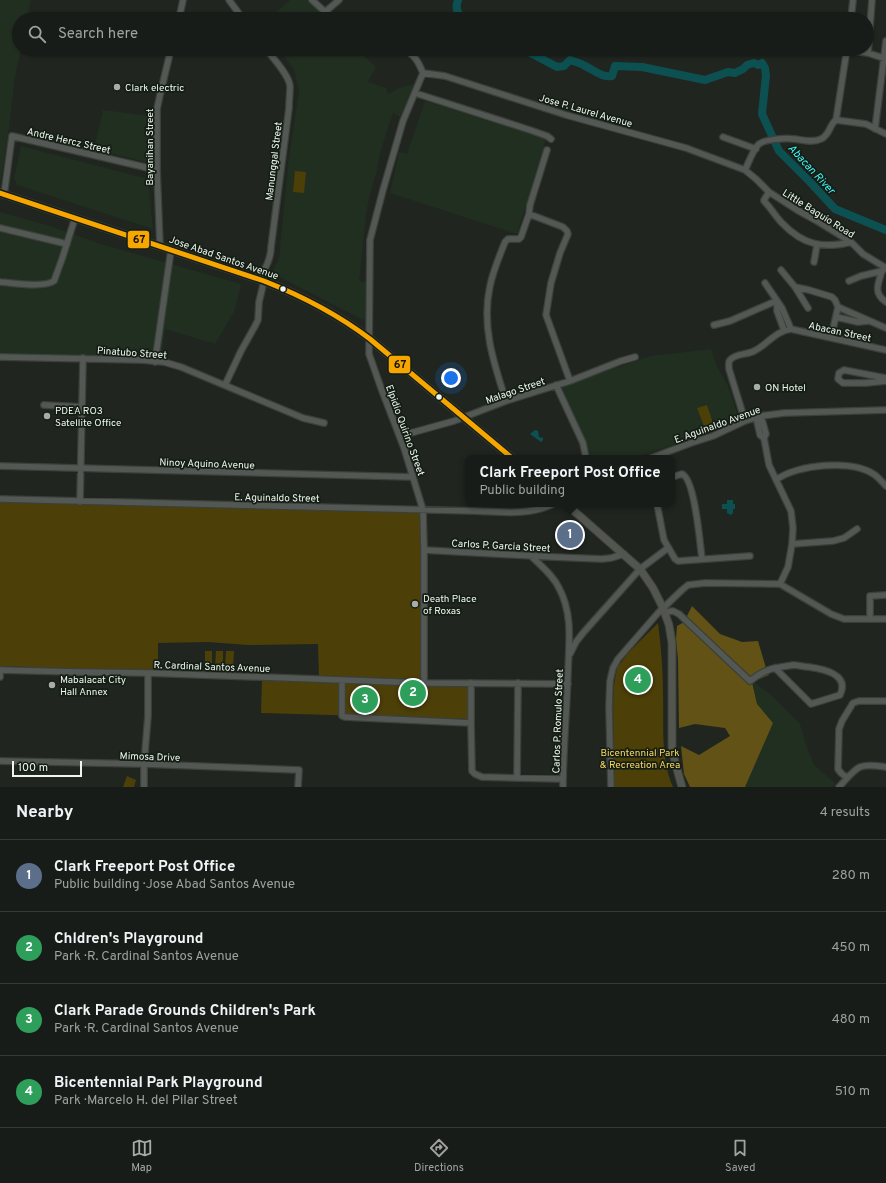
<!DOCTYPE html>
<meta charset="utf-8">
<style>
body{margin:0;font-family:Overpass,sans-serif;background:#252925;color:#f1f3f6}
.scale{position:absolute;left:12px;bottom:10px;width:70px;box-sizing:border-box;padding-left:4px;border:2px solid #eff6ef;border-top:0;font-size:11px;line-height:14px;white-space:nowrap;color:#eff6ef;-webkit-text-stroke:3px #141e14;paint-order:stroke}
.you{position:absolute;left:451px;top:378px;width:14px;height:14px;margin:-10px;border:3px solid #fff;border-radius:50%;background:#1a73e8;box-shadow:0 0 0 6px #1a73e833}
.badge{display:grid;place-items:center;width:26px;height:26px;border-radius:50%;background:#a7ada7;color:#fff;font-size:13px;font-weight:700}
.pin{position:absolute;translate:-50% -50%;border:2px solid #fff;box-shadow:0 1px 4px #0006}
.popup{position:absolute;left:465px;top:455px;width:210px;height:52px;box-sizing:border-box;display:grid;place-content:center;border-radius:8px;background:#181c18;filter:drop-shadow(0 1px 3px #0005);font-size:13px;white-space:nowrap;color:#9fa1a2}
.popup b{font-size:15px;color:#f1f3f6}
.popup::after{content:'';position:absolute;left:50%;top:100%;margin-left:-8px;border:8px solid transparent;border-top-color:#181c18}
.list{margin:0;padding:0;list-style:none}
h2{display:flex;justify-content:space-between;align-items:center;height:52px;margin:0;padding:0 16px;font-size:17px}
h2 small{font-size:13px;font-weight:400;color:#9fa1a2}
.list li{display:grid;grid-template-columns:26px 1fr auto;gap:12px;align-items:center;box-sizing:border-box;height:72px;padding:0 16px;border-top:1px solid #363a37}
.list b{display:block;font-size:15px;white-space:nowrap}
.list p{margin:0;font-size:13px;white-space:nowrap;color:#9fa1a2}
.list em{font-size:13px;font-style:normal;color:#9fa1a2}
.icon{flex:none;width:22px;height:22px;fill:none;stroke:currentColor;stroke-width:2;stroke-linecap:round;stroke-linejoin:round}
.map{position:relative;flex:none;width:886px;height:787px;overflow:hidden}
.search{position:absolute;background:#181c18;box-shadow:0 1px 3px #0004;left:12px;right:12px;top:12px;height:44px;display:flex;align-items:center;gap:10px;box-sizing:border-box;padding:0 14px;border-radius:22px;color:#9fa1a2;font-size:15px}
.sheet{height:340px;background:#181c18}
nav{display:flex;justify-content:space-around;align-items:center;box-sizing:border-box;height:56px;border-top:1px solid #363a37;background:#181c18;font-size:11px;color:#9fa1a2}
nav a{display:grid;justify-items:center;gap:2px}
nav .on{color:#a7ada7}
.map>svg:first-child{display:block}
</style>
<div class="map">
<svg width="886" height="787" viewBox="0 0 886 787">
<rect width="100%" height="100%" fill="#202520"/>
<path fill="#202f20" d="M0 0H31L27 19H19V49H21L15 77 9 128 0 184Z
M290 0H307L326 19H269Z
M278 49H357L376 67 368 82 386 88 388 94 399 88 414 84 400 117 393 113 380 153 377 170 369 198 366 216 359 281 368 282 366 319 363 320 272 273 279 258 289 157 299 91 294 69Z
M425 101 546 139 517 234 390 193 399 152 407 154Z
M103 110 150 116V159L146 162 94 149Z
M21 146 148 179 153 229 17 185 14 178Z
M0 212 47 225 101 244 241 284 234 312 215 344 165 329 161 359 0 355Z
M711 349 717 366 728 386 739 419 692 438 636 458H590L582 434 561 390 562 386 651 356Z
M752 681 770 694 800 724 808 751 815 766 836 784 833 787H745L773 723 757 704Z"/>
<path fill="#4c3f08" d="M295 171 306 172 304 193 293 192Z
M707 405 713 423 704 426 697 408Z
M0 502 422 512 421 541 422 679 319 676 318 644 248 645 208 642 158 643V672L0 666Z
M658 623C661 646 663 670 663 693 664 724 660 758 673 787H614L613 702 614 685 617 668 628 653Z
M205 651H212V668L205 667Z
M216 651H223V668H215Z
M226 651H234L233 668H225Z
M262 680 469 686 468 719 261 713Z
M127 776 136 780 134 787H123Z"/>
<path fill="#625216" d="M692 606 720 634 742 642 758 641 766 668 769 675 752 682 757 704 773 723 745 787H690L684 774 681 746 699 755 730 736 725 728 695 724 679 728 678 659 676 639 677 626 684 622Z"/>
<path fill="#0d5051" d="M535 430 538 431 539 437 543 438V440L541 442 530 434Z
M727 500H733V504H735V509H733V513L731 515 727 513V509H722V504H727Z"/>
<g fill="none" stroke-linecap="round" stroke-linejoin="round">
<path stroke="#0d5051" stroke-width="8" d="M458 0C455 8 457 15 465 19
M526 49 527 51 557 67 564 66 570 60C575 62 581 63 585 66 594 70 602 78 612 76L615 66 642 67 705 80 728 72 735 73 743 69 747 65 754 63 758 65 762 63 765 68 766 75 762 114 779 151 810 182 835 209 886 230"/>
<defs>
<path id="minor" d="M229 0 243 19
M312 0 333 19
M325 12 339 0
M179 19 183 0
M851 19 853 0
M401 49C414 53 418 61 423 73
M847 50 868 53 886 59
M868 53 872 0
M423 73 403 121 383 190 370 240 369 354 381 388 404 448 423 510 424 550V683
M423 73 445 76 566 115 686 148 745 170 756 179 769 192 797 210 817 221 851 242 863 254 886 268 882 271C878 284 873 293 886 302
M415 93 530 130 547 136 551 139
M836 120 847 49
M875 129 886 41
M723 137 756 149
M745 170C749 162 752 152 758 145 763 139 786 138 794 139 803 140 813 143 821 139 830 135 829 125 836 120L866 124 886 134
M769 192 764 200V201C771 208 776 217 782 223 803 245 823 249 851 242
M4 195 12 136 157 170
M529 214 530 205 547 150
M0 228 67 244
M160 246 157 170V109L160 95 171 49
M814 262 817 245
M781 270 795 287 809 290 832 297 835 300 838 307 831 338
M259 279C265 269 271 259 271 247L289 108C289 101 290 93 290 86 289 75 273 58 266 49
M849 281 861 276 882 271
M0 282C14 283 43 288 54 281L62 259 75 218
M765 283 782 308 791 329
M795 287 808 308
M777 303V311L784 330
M838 307 886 328
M836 317 858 322 869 321
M714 325 730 321 776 301
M0 357 142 360 164 362 181 367 303 418 324 423
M155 362 171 250
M886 378 844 370 839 373 838 379 843 383H866L886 381
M225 385 241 351 255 326 258 320 259 302 264 281
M556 385 583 443 586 458
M506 401C494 364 481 326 490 286 493 271 499 257 505 242L508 239H519L521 237 529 214 563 227 567 231 568 234 560 253 551 283 546 315 570 381
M44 405 82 407
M761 416 766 434 764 438
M756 417 760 435 764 438 769 465 791 511 793 528 792 544 788 567 780 584
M745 421 729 369C729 365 728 362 730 360 736 353 747 355 754 351 767 345 775 331 791 329L886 350
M400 436 454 421 506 401 570 381 621 361 635 357
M651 458 691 443 713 436 745 421 761 416 784 413 886 410
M0 466 413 477
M672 477 682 474C695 479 700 544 702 559
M776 480C797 464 853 459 875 475 879 478 883 483 886 486
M0 499 475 511C500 512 529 516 553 504
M80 502 83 358
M657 504 664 540 675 559 678 561 750 556
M792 544 833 541 844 538 857 529
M424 550 553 557 602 559 611 558 624 554
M531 556C541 566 553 575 559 588 573 614 569 643 568 671 567 710 563 749 563 787
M665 612 673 611 679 614 750 681C758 675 765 670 775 668 780 667 787 666 793 665 798 665 804 667 809 667 823 669 850 674 840 695L811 704 775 668
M870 619V596L886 595
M570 654 576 642 583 633 640 569 668 548
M0 670 77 672 148 673 424 683 568 684
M0 677V670
M342 680V716L345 717 471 723
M471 683V723L472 771 475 774 482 777 563 779
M0 761 144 764 299 770 298 787
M517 778 518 683
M847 778 841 773 838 769 839 729 842 721 853 703 859 701H886
M144 787V764L148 716V673
M611 787 609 707 610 681 613 668 618 659 658 613 682 590 688 585 705 583 780 584 831 614 844 619H886
M839 787C845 781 853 770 860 767 868 764 878 766 886 767"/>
<path id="major" d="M0 193 264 281C302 296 337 314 370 339L512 458
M566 504 640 569 653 588 663 608 669 625 672 643V747L675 762 682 787"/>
</defs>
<use href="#minor" stroke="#3b403b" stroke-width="8"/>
<use href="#major" stroke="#3b403b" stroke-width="9"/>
<use href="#minor" stroke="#545854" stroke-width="5.5"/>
<use href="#major" stroke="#52564e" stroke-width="7"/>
<defs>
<path id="bus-1" d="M0 193 264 281C302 296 337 314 370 339L512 458"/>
</defs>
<use href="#bus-1" stroke="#141e14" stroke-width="8"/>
<use href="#bus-1" stroke="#f7a600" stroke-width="5"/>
</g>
<g fill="#a7ada7" stroke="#141e14" stroke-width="1.5">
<circle cx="117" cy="87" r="4"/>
<circle cx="757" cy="387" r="4"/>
<circle cx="47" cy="416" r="4"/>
<circle cx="415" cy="604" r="4"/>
<circle cx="52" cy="685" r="4"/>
</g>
<g fill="#eff6ef" stroke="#141e14" stroke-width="1.5">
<circle cx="283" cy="289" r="3.5"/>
<circle cx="439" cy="397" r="3.5"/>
</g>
<g text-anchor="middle" stroke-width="3.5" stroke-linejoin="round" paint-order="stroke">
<g font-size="10" fill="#eff6ef" stroke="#141e14" text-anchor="start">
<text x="125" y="91">Clark electric</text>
<text x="765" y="391">ON Hotel</text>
<text x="55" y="414">PDEA RO3<tspan x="55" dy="12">Satellite Office</tspan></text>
<text x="423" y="602">Death Place<tspan x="423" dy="12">of Roxas</tspan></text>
<text x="60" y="683">Mabalacat City<tspan x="60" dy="12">Hall Annex</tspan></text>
</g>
<g font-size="10" fill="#eff6ef" stroke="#141e14">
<text transform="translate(586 110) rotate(16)" y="4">Jose P. Laurel Avenue</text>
<text transform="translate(69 140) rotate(13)" y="4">Andre Hercz Street</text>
<text transform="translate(149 147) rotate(-90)" y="4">Bayanihan Street</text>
<text transform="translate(273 161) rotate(-83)" y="4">Manunggal Street</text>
<text transform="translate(819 213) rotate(32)" y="4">Little Baguio Road</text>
<text transform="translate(224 257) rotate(19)" y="4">Jose Abad Santos Avenue</text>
<text transform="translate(840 331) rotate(12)" y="4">Abacan Street</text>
<text transform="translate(132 352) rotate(4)" y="4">Pinatubo Street</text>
<text transform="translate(515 390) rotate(-19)" y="4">Malago Street</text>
<text transform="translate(717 424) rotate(-20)" y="4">E. Aguinaldo Avenue</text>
<text transform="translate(406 430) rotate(70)" y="4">Elpidio Quirino Street</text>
<text transform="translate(207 463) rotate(2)" y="4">Ninoy Aquino Avenue</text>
<text transform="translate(277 497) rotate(1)" y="4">E. Aguinaldo Street</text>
<text transform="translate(501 545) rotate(3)" y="4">Carlos P. Garcia Street</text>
<text transform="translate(212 666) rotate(2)" y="4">R. Cardinal Santos Avenue</text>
<text transform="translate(557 721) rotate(-88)" y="4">Carlos P. Romulo Street</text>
<text transform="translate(150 756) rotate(2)" y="4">Mimosa Drive</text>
</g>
<g font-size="10" fill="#fad764" stroke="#141e14">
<text x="640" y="756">Bicentennial Park<tspan x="640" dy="12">&amp; Recreation Area</tspan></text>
</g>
<g font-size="11" font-style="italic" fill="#43f7fd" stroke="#141e14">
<text transform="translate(812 169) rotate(47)" y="4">Abacan River</text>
</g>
</g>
<g stroke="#141e14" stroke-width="1.5">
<rect x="127" y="230" width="23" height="19" rx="4" fill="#f7a600"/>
<rect x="388" y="355" width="23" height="19" rx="4" fill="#f7a600"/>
</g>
<g font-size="11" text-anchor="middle" font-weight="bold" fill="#111">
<text x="139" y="243">67</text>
<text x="400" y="368">67</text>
</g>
</svg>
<div class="scale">100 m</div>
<div class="you"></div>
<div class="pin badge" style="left:570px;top:535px;background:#5c6f8a">1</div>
<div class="popup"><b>Clark Freeport Post Office</b>Public building</div>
<div class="pin badge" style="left:413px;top:693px;background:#2e9e5b">2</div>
<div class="pin badge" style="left:365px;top:700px;background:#2e9e5b">3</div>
<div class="pin badge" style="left:638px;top:680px;background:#2e9e5b">4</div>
<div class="search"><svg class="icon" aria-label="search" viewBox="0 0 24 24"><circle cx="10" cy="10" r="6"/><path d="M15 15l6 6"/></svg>Search here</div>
</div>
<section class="sheet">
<h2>Nearby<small>4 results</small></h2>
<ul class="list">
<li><span class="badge" style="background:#5c6f8a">1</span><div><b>Clark Freeport Post Office</b><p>Public building · Jose Abad Santos Avenue</p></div><em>280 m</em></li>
<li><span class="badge" style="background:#2e9e5b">2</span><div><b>Chldren's Playground</b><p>Park · R. Cardinal Santos Avenue</p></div><em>450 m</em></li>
<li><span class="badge" style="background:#2e9e5b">3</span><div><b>Clark Parade Grounds Children's Park</b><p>Park · R. Cardinal Santos Avenue</p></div><em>480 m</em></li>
<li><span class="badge" style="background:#2e9e5b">4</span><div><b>Bicentennial Park Playground</b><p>Park · Marcelo H. del Pilar Street</p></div><em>510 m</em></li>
</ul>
</section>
<nav>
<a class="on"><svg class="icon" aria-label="map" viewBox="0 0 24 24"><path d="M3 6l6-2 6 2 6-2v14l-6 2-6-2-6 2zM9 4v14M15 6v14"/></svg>Map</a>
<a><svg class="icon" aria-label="directions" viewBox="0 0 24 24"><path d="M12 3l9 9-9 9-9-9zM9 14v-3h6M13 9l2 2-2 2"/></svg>Directions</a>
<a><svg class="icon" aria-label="saved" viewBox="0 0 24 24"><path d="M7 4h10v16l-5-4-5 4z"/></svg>Saved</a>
</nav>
